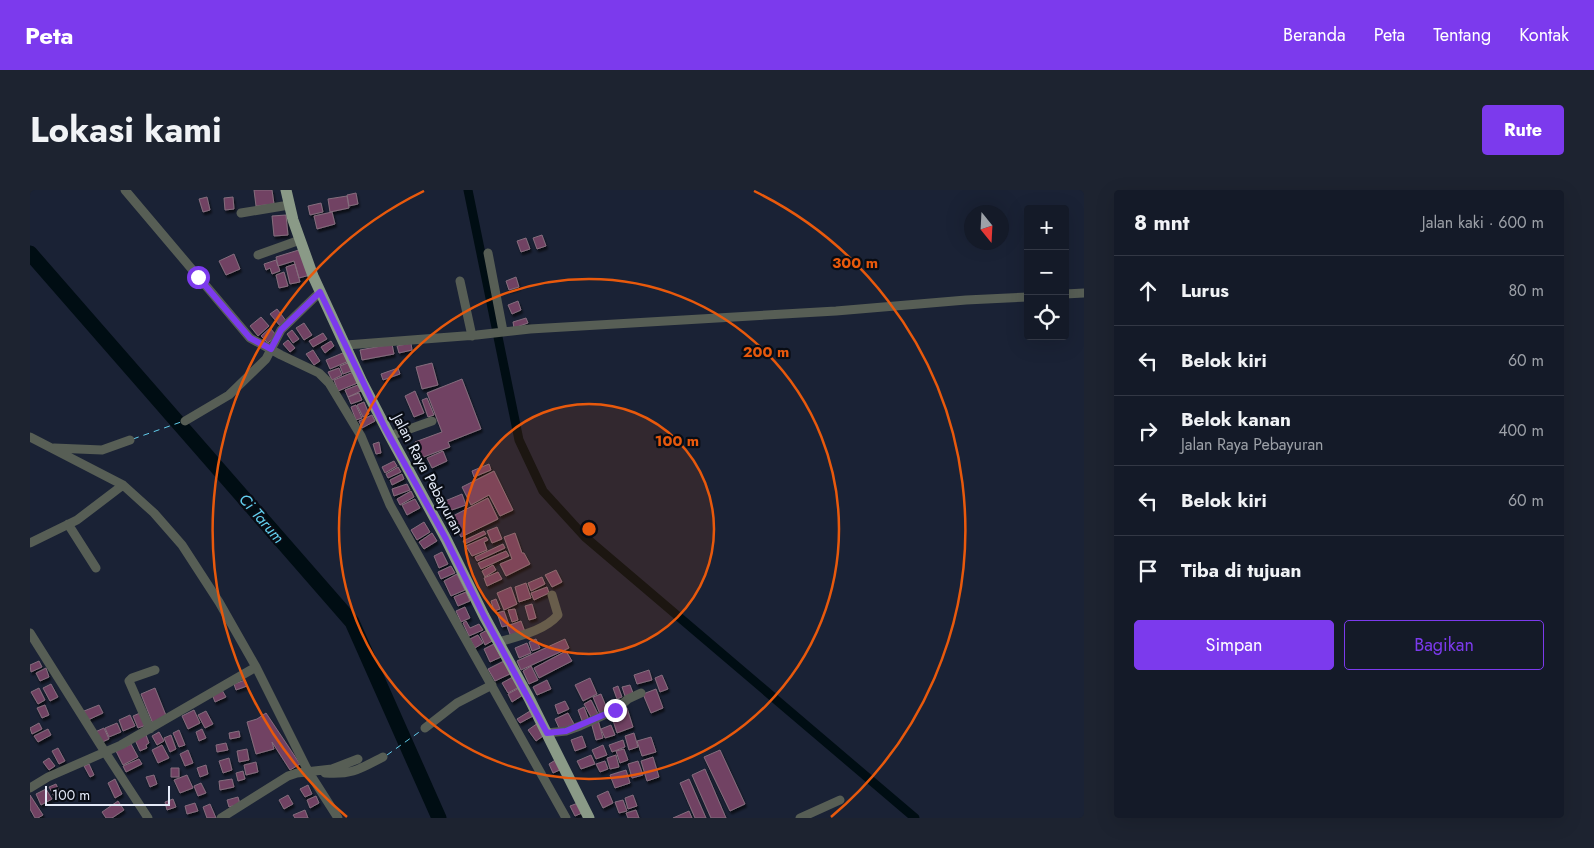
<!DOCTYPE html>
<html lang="id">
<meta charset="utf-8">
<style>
body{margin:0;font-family:Jost,sans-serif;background:#1d2330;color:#f1f3f6}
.controls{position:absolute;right:15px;top:15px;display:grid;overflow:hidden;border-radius:5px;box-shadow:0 5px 20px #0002}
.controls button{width:45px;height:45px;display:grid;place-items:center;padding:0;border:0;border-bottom:1px solid #333845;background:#141a28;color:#f1f3f6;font:25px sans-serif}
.compass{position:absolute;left:934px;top:15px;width:45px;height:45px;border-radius:50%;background:#141a28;box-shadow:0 5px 20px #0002;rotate:162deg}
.scale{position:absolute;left:15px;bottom:12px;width:125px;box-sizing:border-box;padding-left:5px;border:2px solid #e4eaf8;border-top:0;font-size:14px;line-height:18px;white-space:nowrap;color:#e4eaf8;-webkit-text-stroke:4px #080c14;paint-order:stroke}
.stop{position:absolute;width:15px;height:15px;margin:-11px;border:4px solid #7c3aed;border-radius:50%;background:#fff}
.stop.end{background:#7c3aed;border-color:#fff;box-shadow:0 1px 5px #0008}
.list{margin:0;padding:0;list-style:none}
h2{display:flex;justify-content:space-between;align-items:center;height:65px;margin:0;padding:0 20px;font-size:21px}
h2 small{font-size:16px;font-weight:400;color:#9da1a8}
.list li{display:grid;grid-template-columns:32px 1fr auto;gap:15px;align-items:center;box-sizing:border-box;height:70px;padding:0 20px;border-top:1px solid #333845}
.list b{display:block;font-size:19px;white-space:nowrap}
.list p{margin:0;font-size:16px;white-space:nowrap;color:#9da1a8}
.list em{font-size:16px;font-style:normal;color:#9da1a8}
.actions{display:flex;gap:10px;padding:15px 20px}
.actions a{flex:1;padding:11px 0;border:1px solid #7c3aed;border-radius:5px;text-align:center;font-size:18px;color:#7c3aed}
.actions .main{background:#7c3aed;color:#fff}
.icon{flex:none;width:28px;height:28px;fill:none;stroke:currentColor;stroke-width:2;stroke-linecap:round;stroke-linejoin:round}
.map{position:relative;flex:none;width:1054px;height:628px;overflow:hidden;border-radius:5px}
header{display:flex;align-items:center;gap:30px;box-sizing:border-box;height:70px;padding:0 25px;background:#7c3aed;color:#fff}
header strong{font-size:24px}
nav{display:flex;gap:28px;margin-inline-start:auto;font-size:18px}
.intro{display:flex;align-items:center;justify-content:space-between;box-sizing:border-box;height:120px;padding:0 30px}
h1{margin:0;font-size:35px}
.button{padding:12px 22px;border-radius:5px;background:#7c3aed;color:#fff;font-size:18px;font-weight:700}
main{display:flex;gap:30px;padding:0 30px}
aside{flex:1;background:#141a28;border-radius:5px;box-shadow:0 5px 20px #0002}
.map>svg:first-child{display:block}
</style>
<header>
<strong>Peta</strong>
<nav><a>Beranda</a><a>Peta</a><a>Tentang</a><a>Kontak</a></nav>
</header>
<div class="intro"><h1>Lokasi kami</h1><a class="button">Rute</a></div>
<main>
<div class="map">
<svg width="1054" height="628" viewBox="0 0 1054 628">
<defs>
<filter id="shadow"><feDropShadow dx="1.5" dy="3" stdDeviation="1" flood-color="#0009"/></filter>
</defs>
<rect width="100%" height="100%" fill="#1a2235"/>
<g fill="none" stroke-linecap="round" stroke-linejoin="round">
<path stroke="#000d13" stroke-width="9" d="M438 0 489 250 513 301 555 347 885 628"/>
<path stroke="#000d13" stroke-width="15" d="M0 63 322 432 409 628"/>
<path stroke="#62ceed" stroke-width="1" stroke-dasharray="6 5" stroke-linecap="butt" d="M103 249 151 232
M357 565 392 540"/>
</g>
<path fill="#714363" stroke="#856d7d" filter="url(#shadow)" d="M224 0H242L244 14 226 16Z
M326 3 328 14 319 16 317 5Z
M317 6 319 18 300 22 298 9Z
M177 7 180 20 173 22 169 9Z
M203 7 204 19 195 20 194 8Z
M291 13 293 22 280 25 278 16Z
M302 22 305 34 287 39 284 26Z
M256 25 258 45 244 46 242 26Z
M512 45 516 56 507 59 503 48Z
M496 48 500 59 491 62 487 51Z
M272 59 280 85 269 88 264 71 248 76 246 67Z
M204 64 210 79 196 85 189 71Z
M246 70 250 81 242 84 240 78 236 80 234 74Z
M265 74 270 92 260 94 256 77Z
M254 82 258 96 249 98 246 85Z
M486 87 489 97 479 100 476 91Z
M488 111 491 120 482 124 478 115Z
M247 119 257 132 251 137 240 124Z
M231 127 239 136 228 146 220 136Z
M496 128 498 133 484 138 483 132Z
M274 133 282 145 274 150 266 138Z
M240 138 246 145 238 153 231 146Z
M262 140 269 149 263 153 257 144Z
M293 143 297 149 283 157 279 151Z
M258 150 265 158 260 162 253 154Z
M301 151 304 156 295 163 291 157Z
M381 153 382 160 369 163 367 156Z
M362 154 364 164 332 170 330 160Z
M283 160 290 171 284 175 276 164Z
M315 162 319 171 300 179 296 170Z
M320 172 324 180 313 184 310 176Z
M402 173 408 195 392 199 386 177Z
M309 178 312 185 302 190 298 182Z
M368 178 370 184 353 190 351 184Z
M326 181 330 192 308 201 304 190Z
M432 189 451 239 418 252 420 257 391 268 385 252 412 242 397 203Z
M328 195 331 201 318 207 315 200Z
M385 201 394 223 384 227 375 206Z
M329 203 332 210 321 214 318 207Z
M397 208 404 225 398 227 392 210Z
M334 212 339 224 333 227 327 215Z
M326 215 332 228 326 230 321 217Z
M342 225 345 231 332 238 329 231Z
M349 252 351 263 346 264 343 254Z
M413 261 417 271 402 278 397 268Z
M364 271 367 276 355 283 352 277Z
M459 274 461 280 444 287 442 281Z
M368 277 371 282 358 288 356 284Z
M464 281 483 320 470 326 459 305 441 315 432 297Z
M372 284 374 289 362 295 360 290Z
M377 294 380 300 364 306 362 299Z
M381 301 384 307 370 315 367 309Z
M432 304 436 315 419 321 415 311Z
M458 308 468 329 431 347 421 327Z
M385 309 390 318 377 325 372 315Z
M394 332 400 342 387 350 381 340Z
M467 337 472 349 462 353 457 341Z
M454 341 456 344 435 354 433 351Z
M402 343 407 351 394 359 389 352Z
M485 343 492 363H494L500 374 476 386 470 374 482 369 474 347Z
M456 347 458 350 454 352 457 360 442 366 436 356Z
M473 354 475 358 447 371 445 367Z
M476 361 479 366 451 379 448 373Z
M412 362 418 374 409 378 404 366Z
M463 375 466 380 455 387 452 381Z
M421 376 425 383 411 389 408 382Z
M526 380 532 392 522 397 515 385Z
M468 382 472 389 457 396 454 388Z
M427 384 435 400 421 406 414 391Z
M512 387 515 394 501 401 498 393Z
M496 393 501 408 489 412 485 397Z
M481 397 487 414 474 420 467 403Z
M517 397 519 403 504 410 501 403Z
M436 402 440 411 428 416 424 407Z
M466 409 470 419 464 421 461 411Z
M502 414 506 428 499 430 495 416Z
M435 417 440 428 431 432 426 421Z
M485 419 488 430 482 432 478 420Z
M474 421 479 435 472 437 467 423Z
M436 431 440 438 449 434 453 440 439 446 433 433Z
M491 431 495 442 481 447 477 436Z
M459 439 464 450 455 455 450 444Z
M448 445 453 453 445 458 440 449Z
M506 449 510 458 502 461 499 452Z
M535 449 539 458 491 480 487 471Z
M497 453 501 463 489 468 485 458Z
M464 454 471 467 460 472 454 459Z
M536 461 542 471 509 488 504 478Z
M476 470 482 483 465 491 458 479Z
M9 471 12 477 1 482 0 475Z
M501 476 508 490 499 494 493 481Z
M16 478 19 487 10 491 6 483Z
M619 480 622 490 607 494 604 485Z
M632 485 638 499 630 502 625 488Z
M483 487 489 497 478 503 472 493Z
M560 488 567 504 553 511 545 495Z
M215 490 217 496 206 500 204 494Z
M517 490 521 499 507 505 503 497Z
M21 494 28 507 20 511 13 498Z
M600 495 603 503 595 506 592 497Z
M588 496 592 507 587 509 583 498Z
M9 498 15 510 8 514 1 502Z
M125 498 137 528 123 534 111 504Z
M489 498 493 505 482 512 478 504Z
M626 499 633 518 621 523 613 504Z
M192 500 196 507 185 512 182 504Z
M571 504 578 521 570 524 563 507Z
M561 510 568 524 561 527 554 514Z
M535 511 539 519 528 524 525 515Z
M15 515 19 525 12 528 7 518Z
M69 515 73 523 58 530 54 521Z
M554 517 559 530 553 533 548 520Z
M597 518 603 537 587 543 581 524Z
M164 520 170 533 158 539 152 526Z
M176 521 183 534 175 538 168 525Z
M500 521 503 526 490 533 487 529Z
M110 523 116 535 108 538 103 526Z
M236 523 270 574 260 580 242 552 244 559 226 564 217 532 227 529Z
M538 523 544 534 530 540 525 529Z
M100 525 105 536 93 541 89 530Z
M568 530 573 548 566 550 561 532Z
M9 533 12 539 2 544 0 538Z
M87 533 91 542 79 547 75 538Z
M508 533 516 544 506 551 498 540Z
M581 535 585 545 575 548 571 539Z
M74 538 79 549 70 553 65 542Z
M18 539 21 545 8 552 4 546Z
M172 539 176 548 169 551 166 542Z
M149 540 155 555 149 557 143 543Z
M209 541 210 547 200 549 199 543Z
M129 542 134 551 127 555 122 546Z
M604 543 608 557 599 560 595 546Z
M116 545 119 553 116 555 117 558 110 561 105 550Z
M141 545 146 559 140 562 134 548Z
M552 546 556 557 545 561 541 550Z
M621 547 626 562 612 566 607 551Z
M593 550 595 557 582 562 579 555Z
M196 553 198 560 187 562 186 555Z
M101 554 108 567 93 575 86 561Z
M132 555 139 568 128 573 122 560Z
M573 555 577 565 566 569 562 560Z
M28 558 35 571 29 574 22 561Z
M217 559 219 570 209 572 207 561Z
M594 559 598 570 590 573 586 561Z
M158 560 163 573 155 576 150 564Z
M690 560 715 614 700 621 674 567Z
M561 565 565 574 551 579 547 571Z
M586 565 589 577 580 579 577 568Z
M623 567 629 587 617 591 611 571Z
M19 568 25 576 19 580 13 572Z
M199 568 202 580 193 583 189 571Z
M109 569 112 574 96 582 93 576Z
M527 569 532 579 523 583 519 574Z
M575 571 578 579 570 582 566 574Z
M608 571 613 585 602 588 598 574Z
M226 572 228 582 216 585 214 575Z
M59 574 64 585 60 587 54 576Z
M176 575 178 584 170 587 167 578Z
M141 578H149V587H141Z
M675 579 696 628H681L662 585Z
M596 580 600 593 585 598 580 585Z
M213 581 215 589 208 591 206 583Z
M124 585 127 594 120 597 116 587Z
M157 585 163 598 150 603 144 590Z
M85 589 92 604 85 608 78 593Z
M202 589 204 597 190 600 189 591Z
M659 589 676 628H665L650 593Z
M171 593 176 603 168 606 164 596Z
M26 594 30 603 24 606 19 597Z
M278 595 282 604 275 607 270 599Z
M16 599 22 609 11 615 6 604Z
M578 601 583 613 573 618 567 606Z
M0 605 13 625 8 628H5L0 619Z
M258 605 263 614 254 619 249 610Z
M603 605 607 616 598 619 595 608Z
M286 606 289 613 280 618 277 610Z
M208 607 210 614 199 617 197 610Z
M143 609 146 617 137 620 135 612Z
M593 610 597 621 589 623 585 612Z
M88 611 94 620 82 628H76L72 622Z
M165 613 168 621 157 624 155 616Z
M548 613 552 623 545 626 540 616Z
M180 614 186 628H177L173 617Z
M275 620 278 628H265L263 625Z
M606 620 609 628H598L596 623Z
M659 621 662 628H643Z"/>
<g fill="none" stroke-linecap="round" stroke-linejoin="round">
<path stroke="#575e55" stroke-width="9" d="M95 0 220 148 251 165 289 183 299 193 331 246 360 315 536 628
M211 23 259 15
M458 63 473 141
M228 65 270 50
M430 91 442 146
M1035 104 1054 103
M316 155 447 145 500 139 806 121 936 110 998 107
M155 231 199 205 236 169 251 140 290 102
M360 246 402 231
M0 247 93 295 124 323 152 355 189 412 226 477 278 581 308 628
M24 258 72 260 100 250
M38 334 66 378
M0 353 47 330 93 295
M0 443 75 562 118 628
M469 452C489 446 514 441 528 425L522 405
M395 538 427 513 462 495
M120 539 99 491 102 488 125 480
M517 543 536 541 550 536 585 520 598 509 611 503
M295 583C322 585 330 579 353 567
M0 598 18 587 91 555 226 477
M191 628 258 586 267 583 302 579 328 569
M770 628 810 610"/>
<path stroke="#8a9a87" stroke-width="11" d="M256 0 263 30 283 86 332 192 360 246 416 349 454 426 499 508 559 628"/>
</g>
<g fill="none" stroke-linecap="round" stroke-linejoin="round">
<path stroke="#7c3aed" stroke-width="6" d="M168 87 220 148 241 159 251 140 290 102 355 238 416 349 454 426 517 543 536 541 585 520"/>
</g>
<circle cx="559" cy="339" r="125" fill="#e8590c" fill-opacity=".12"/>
<g fill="none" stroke="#e8590c" stroke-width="2.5">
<circle cx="559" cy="339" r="125"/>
<circle cx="559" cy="339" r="250"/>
<path d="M317 627A376 376 0 0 1 394 1M724 1A376 376 0 0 1 801 627"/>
</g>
<g text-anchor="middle" stroke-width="4.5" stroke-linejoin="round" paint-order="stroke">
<g font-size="15" fill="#e4eaf8" stroke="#080c14">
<text transform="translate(398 284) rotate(62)" y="5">Jalan Raya Pebayuran</text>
</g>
<g font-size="16" font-style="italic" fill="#62ceed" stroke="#080c14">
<text transform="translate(232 328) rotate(49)" y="6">Ci Tarum</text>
</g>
</g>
<circle cx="559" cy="339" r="8" fill="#e8590c" stroke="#080c14" stroke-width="2.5"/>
<g font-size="15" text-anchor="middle" font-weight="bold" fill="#e8590c" stroke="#080c14" stroke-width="4.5" stroke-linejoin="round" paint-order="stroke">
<text x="825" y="78">300 m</text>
<text x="736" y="167">200 m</text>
<text x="647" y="256">100 m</text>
</g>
</svg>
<div class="controls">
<button>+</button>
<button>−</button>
<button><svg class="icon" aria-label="locate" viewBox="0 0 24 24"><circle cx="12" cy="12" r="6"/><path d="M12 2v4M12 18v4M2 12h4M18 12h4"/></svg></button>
</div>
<svg class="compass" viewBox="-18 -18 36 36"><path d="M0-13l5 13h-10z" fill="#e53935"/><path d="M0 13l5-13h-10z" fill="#9da1a8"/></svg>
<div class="scale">100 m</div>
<div class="stop" style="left:168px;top:87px"></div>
<div class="stop end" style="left:585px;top:520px"></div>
</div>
<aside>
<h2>8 mnt<small>Jalan kaki · 600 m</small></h2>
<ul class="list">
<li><svg class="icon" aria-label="ahead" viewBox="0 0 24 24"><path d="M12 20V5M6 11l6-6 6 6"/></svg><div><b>Lurus</b></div><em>80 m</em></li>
<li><svg class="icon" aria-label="left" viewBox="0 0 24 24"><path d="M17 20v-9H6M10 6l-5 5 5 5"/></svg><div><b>Belok kiri</b></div><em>60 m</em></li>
<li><svg class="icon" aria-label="right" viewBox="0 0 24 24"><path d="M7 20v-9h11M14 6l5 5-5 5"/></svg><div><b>Belok kanan</b><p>Jalan Raya Pebayuran</p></div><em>400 m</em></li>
<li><svg class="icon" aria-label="left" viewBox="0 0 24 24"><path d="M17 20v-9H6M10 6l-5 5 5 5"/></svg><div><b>Belok kiri</b></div><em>60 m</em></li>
<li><svg class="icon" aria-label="arrive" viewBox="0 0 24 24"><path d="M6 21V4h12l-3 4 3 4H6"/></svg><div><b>Tiba di tujuan</b></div></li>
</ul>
<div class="actions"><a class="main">Simpan</a><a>Bagikan</a></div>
</aside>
</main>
